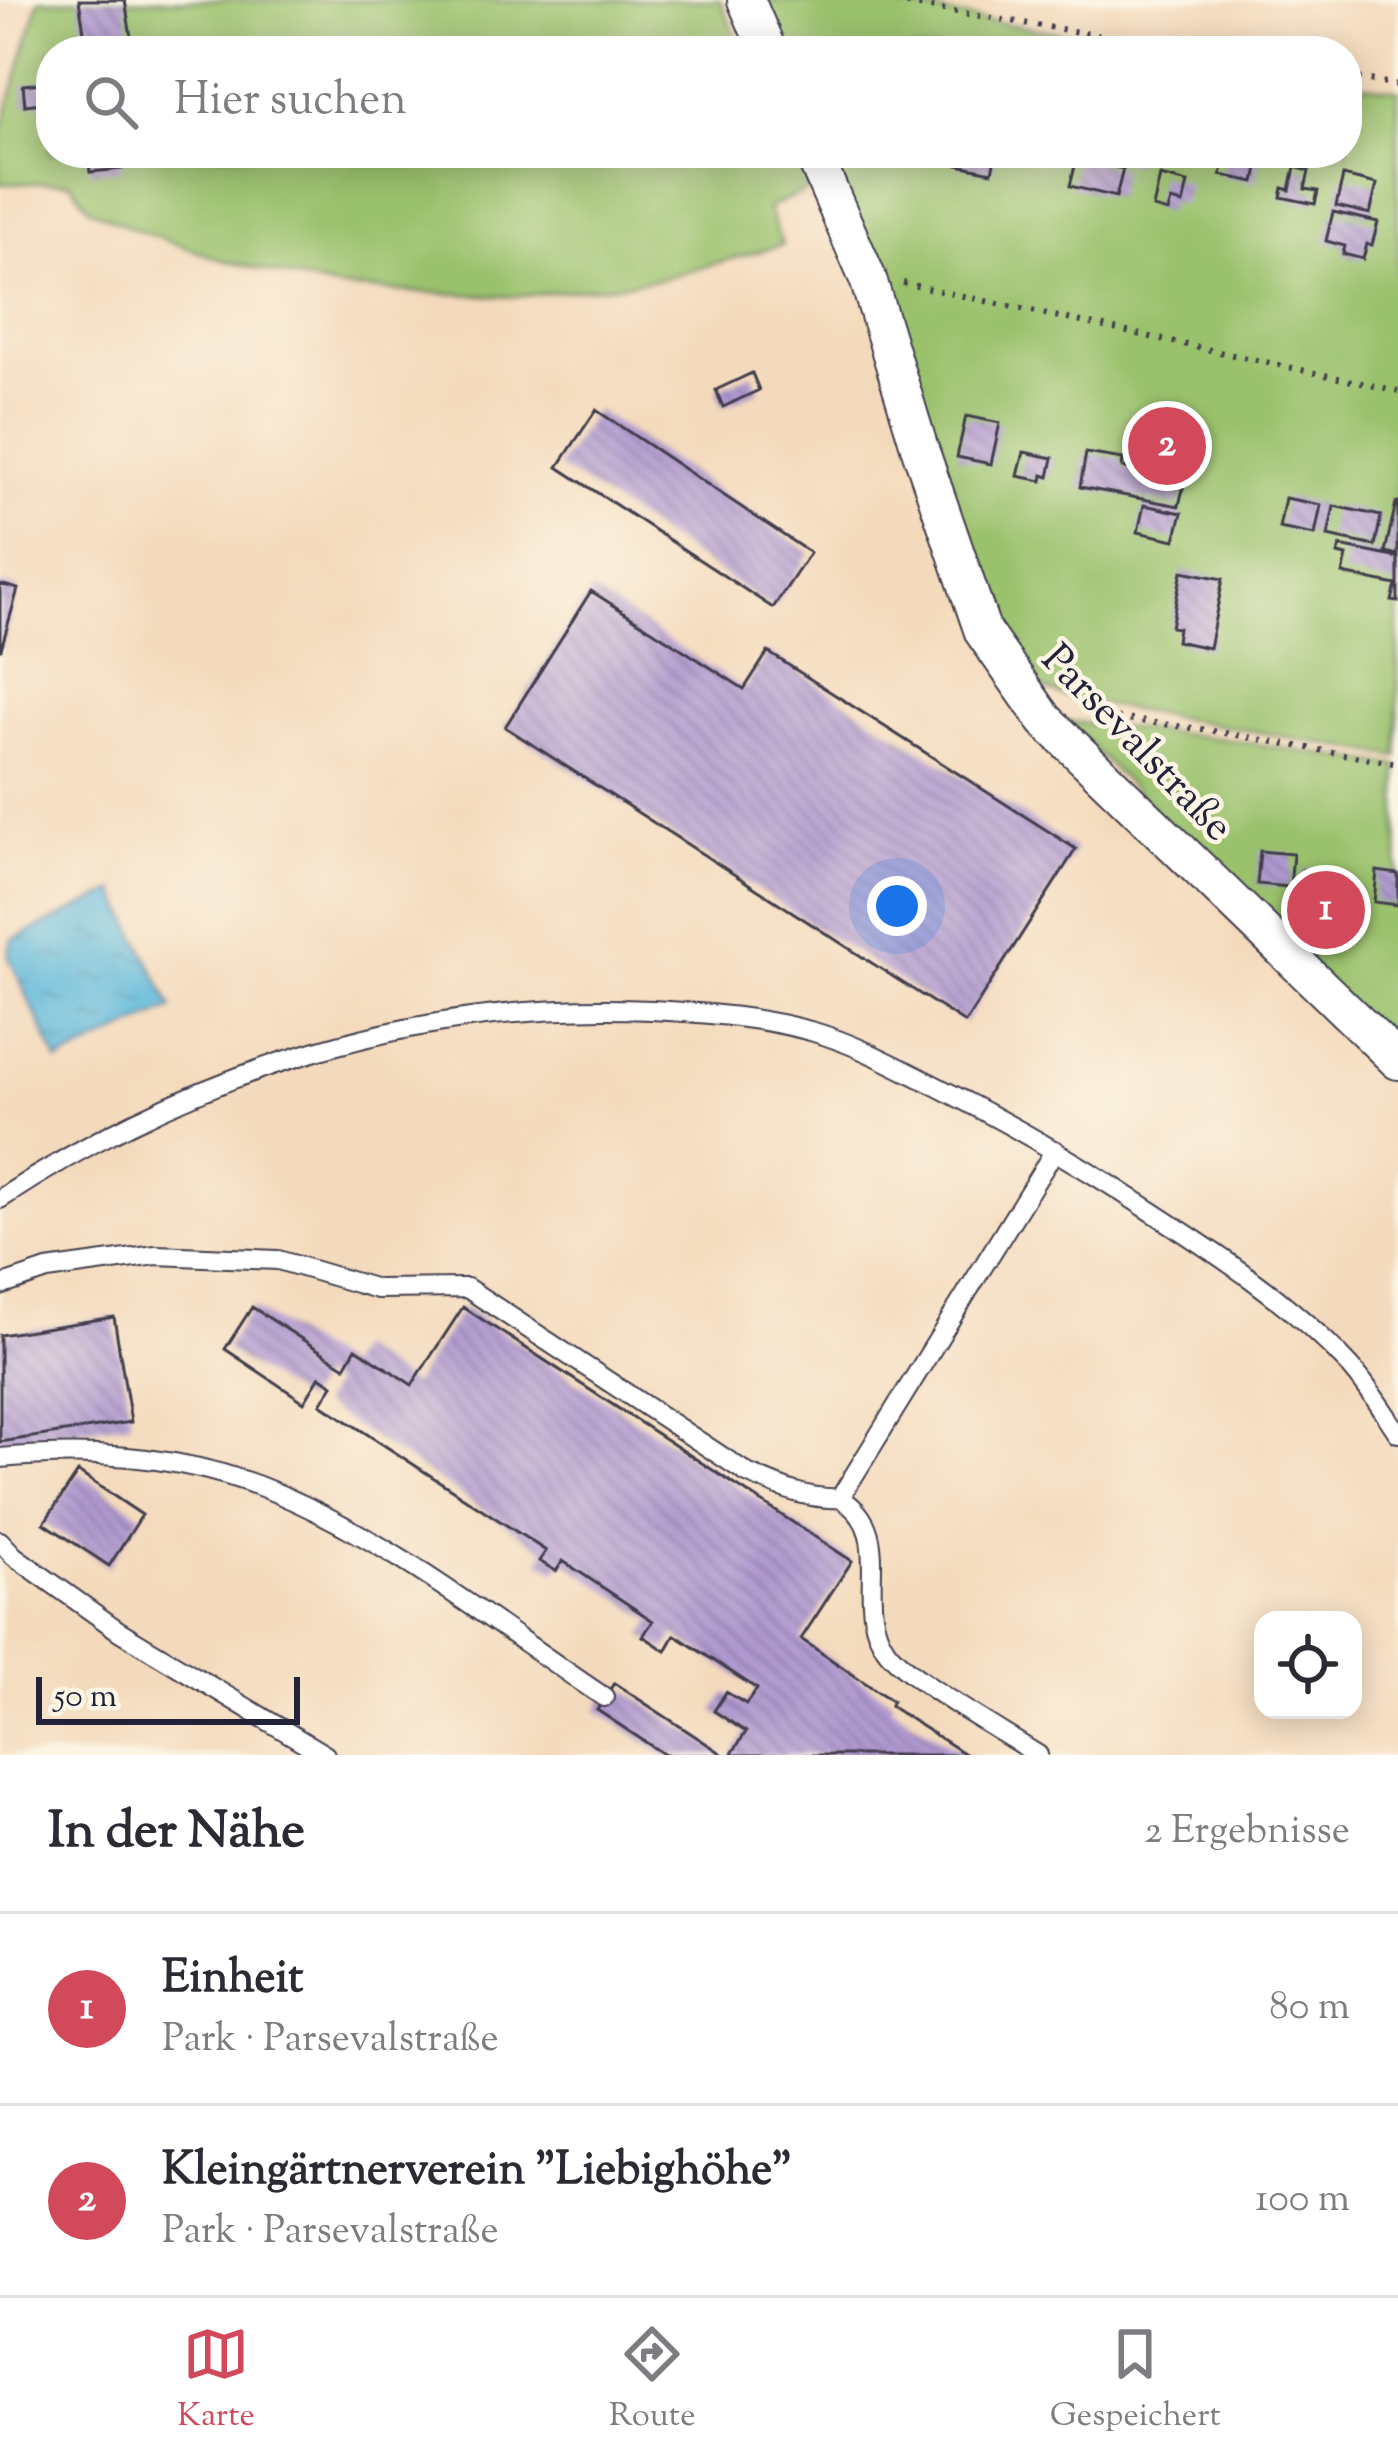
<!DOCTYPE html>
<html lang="de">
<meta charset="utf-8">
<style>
body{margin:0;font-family:"Sorts Mill Goudy",serif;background:#f2f2f3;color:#2b2b33}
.controls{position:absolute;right:36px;bottom:36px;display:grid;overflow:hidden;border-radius:24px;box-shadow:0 6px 30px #0003}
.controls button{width:108px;height:108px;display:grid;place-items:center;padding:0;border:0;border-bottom:3px solid #e1e1e2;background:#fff;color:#2b2b33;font:60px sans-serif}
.scale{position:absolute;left:36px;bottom:30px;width:264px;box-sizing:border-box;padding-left:12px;border:6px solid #22223b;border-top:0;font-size:33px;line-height:42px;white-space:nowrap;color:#22223b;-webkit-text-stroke:9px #fcf5e5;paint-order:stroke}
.you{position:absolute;left:897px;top:906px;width:42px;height:42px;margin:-30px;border:9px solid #fff;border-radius:50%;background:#1a73e8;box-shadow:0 0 0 18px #1a73e833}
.badge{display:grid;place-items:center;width:78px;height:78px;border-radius:50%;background:#d1495b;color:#fff;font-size:39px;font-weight:700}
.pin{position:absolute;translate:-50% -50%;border:6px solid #fff;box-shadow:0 3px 12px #0006}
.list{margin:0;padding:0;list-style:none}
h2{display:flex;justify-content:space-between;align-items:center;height:156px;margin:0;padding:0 48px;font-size:51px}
h2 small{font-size:39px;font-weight:400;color:#7c7c81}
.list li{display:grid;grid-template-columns:78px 1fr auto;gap:36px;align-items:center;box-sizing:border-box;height:192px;padding:0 48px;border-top:3px solid #e1e1e2}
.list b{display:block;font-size:45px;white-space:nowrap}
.list p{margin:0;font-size:39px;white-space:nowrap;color:#7c7c81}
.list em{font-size:39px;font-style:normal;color:#7c7c81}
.icon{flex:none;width:66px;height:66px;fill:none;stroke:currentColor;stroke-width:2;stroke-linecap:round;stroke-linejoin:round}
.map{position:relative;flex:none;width:1398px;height:1755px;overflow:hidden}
.search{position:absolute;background:#fff;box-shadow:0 6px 30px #0003;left:36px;right:36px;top:36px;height:132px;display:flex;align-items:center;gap:30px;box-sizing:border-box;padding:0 42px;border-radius:48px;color:#7c7c81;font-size:45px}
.sheet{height:540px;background:#fff}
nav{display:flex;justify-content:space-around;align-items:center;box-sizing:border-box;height:168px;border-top:3px solid #e1e1e2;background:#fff;font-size:33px;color:#7c7c81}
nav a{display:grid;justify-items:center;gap:6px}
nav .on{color:#d1495b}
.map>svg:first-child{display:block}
</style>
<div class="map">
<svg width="1398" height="1755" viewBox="0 0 1398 1755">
<defs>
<pattern id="water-ripples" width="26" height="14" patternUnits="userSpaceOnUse" patternTransform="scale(3)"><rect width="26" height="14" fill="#5db8db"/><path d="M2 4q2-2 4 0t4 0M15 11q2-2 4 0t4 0" fill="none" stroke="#4c95b3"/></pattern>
<pattern id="building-back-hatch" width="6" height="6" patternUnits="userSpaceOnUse" patternTransform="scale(3)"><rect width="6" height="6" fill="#b099d0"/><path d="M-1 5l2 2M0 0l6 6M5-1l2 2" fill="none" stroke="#8f7caa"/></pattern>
</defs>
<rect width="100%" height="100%" fill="#fcf5e5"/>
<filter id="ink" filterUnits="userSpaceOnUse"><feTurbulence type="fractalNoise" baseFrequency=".00833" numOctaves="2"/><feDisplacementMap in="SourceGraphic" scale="24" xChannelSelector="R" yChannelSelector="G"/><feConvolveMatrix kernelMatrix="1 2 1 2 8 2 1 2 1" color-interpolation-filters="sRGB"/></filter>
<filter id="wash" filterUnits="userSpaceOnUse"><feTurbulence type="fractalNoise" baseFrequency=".004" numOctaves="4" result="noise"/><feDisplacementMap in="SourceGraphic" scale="48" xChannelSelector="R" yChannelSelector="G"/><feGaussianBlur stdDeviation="2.7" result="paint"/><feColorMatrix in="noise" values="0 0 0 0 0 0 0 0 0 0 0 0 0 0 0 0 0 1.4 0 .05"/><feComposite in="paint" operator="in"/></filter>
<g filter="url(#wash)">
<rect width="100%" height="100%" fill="#f4dabc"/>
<path fill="#9ac16c" stroke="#5e7254" stroke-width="3" d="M39 0H720L743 51H51V153H793L811 189 768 208 782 245 656 280 515 297 335 288 222 260 131 228 89 208 70 182 0 184V136Z
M753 0 894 5 1166 51H777Z
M1347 82 1398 90V757L1077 700 1038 687 991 614 824 153H1347Z
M1065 721 1218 738 1398 766V1054Z"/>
<path fill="url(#water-ripples)" stroke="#406d8b" stroke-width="3" d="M115 891 172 1008 58 1062 8 955 12 940Z"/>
<g id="blocks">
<path fill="url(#building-back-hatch)" d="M79 0H125L132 43 110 47 111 51H87Z
M51 82V102L25 105 23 85Z
M88 153H120L122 169 90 172Z
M960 153H996L992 172 958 165Z
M1094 153H1138L1135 165Z
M1226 153H1261L1255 182 1221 175Z
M1077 158 1123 169 1116 197 1070 186Z
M1295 167 1309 171 1305 189 1318 191 1315 204 1281 197 1283 188 1290 190Z
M1160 176 1188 183 1183 204 1171 201 1168 212 1153 208Z
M1343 176 1377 184 1370 214 1336 206Z
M1333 212 1378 222 1372 245 1367 244 1363 259 1343 254 1345 246 1326 241Z
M752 373 759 390 723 407 716 390Z
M596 410 810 553 773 608 558 467Z
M966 416 1000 423 991 464 957 457Z
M1024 452 1053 458 1049 477 1043 475 1042 481 1018 476Z
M1086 453 1123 459 1122 467 1136 470V466L1185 479 1179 506 1080 487Z
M1285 498 1321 505 1315 535 1279 528Z
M1396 503H1398V555L1385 552Z
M1144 505 1182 513 1175 540 1138 532Z
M1334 506 1381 516 1375 546 1328 536Z
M1340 546 1398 558V602L1392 601 1396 585 1343 574 1347 556 1338 554Z
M1182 571 1223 579 1209 648 1176 641 1178 628 1171 627Z
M0 584 18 589 1 649H0Z
M591 591 744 689 768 652 1076 849 965 1023 505 727Z
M1260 851 1293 854 1290 887 1257 884Z
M1303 870 1321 872 1319 885 1311 884 1310 890 1300 888Z
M1377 871 1398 874V905L1374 902Z
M252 1307 345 1367 356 1348 412 1385 463 1307 852 1561 801 1639 892 1701 890 1706 966 1755H731L746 1732 714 1711 726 1692 746 1704 757 1689 675 1635 666 1651 643 1636 653 1621 563 1561 556 1571 539 1561 546 1551 321 1404 333 1385 320 1376 304 1402 225 1349Z
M114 1317 131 1422 0 1442V1335Z
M78 1472 142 1515 109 1566 44 1523Z
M614 1683 724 1755H665L597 1710Z"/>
</g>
</g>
<g filter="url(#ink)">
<use href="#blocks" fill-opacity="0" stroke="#423e4e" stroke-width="3"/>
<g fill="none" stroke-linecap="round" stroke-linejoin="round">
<defs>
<path id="lane" d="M0 1199C195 1071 418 999 652 1010 707 1013 761 1017 814 1032 855 1044 892 1064 930 1083 993 1115 1052 1148 1112 1186 1195 1240 1282 1292 1350 1366 1368 1386 1383 1411 1398 1433
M0 1286 47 1270 156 1255 278 1260 377 1289 467 1288 747 1473C777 1486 807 1500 840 1498L1055 1150
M0 1458C93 1449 192 1456 279 1494 395 1544 499 1627 604 1697
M840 1498C899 1533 851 1598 886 1649 907 1679 1003 1732 1038 1755
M0 1541 14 1556 119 1631 325 1755"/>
<path id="street" d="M746 0 768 51
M813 153 868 279 919 446 983 632 1045 720 1398 1061"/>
</defs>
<use href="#lane" stroke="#423e4e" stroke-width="22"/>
<use href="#street" stroke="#423e4e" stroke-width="40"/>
<path stroke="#423e4e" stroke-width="6" stroke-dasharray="3 9" stroke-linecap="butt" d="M883 0 1195 51
M1347 76 1398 85
M903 283 1398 391
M1094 715 1208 730 1398 764"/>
<use href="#lane" stroke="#fff" stroke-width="18"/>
<use href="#street" stroke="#fff" stroke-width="36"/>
</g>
</g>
<g text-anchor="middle" stroke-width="9" stroke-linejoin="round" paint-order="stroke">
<g font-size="42" fill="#22223b" stroke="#fcf5e5">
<text transform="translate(1139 741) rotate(46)" y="15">Parsevalstraße</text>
</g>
</g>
</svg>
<div class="controls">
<button><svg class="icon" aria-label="locate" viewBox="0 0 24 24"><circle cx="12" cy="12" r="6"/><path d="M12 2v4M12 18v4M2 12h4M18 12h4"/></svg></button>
</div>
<div class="scale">50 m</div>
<div class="you"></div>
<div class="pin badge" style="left:1326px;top:910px">1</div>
<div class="pin badge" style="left:1167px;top:446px">2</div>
<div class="search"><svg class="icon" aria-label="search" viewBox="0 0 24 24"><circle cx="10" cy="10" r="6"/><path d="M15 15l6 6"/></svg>Hier suchen</div>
</div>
<section class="sheet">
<h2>In der Nähe<small>2 Ergebnisse</small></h2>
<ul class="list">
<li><span class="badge">1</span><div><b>Einheit</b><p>Park · Parsevalstraße</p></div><em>80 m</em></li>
<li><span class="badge">2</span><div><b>Kleingärtnerverein &quot;Liebighöhe&quot;</b><p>Park · Parsevalstraße</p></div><em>100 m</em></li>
</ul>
</section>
<nav>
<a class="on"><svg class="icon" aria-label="map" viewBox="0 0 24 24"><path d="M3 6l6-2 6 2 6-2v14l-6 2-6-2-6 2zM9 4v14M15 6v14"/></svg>Karte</a>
<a><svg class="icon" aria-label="directions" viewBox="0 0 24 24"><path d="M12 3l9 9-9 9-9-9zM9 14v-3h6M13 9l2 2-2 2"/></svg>Route</a>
<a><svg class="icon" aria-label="saved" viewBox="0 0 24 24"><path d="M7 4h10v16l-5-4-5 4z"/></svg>Gespeichert</a>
</nav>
